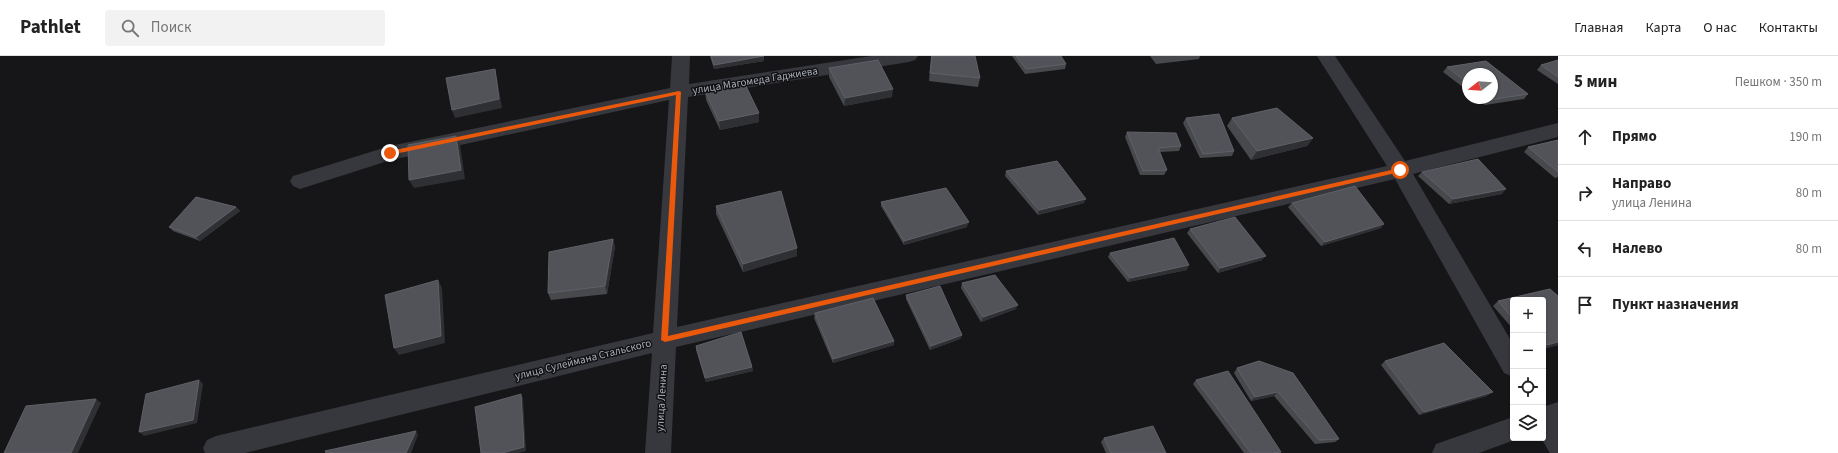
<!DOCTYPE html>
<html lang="ru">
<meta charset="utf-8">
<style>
body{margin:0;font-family:"Source Sans 3",sans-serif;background:#f2f2f2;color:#222}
.controls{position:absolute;right:12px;bottom:12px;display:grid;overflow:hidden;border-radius:4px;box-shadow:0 1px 3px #0004}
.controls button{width:36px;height:36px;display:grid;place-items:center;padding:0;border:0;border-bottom:1px solid #e0e0e0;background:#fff;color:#222;font:20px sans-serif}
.compass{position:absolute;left:1462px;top:12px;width:36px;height:36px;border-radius:50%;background:#fff;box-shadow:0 1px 3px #0004;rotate:253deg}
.stop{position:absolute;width:12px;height:12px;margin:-9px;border:3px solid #ea580c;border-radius:50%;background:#fff}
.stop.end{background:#ea580c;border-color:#fff;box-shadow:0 1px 4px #0008}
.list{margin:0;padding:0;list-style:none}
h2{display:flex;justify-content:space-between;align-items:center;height:52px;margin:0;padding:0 16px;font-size:17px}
h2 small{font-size:13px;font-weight:400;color:#767676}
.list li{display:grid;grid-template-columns:26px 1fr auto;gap:12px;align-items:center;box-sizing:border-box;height:56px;padding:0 16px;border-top:1px solid #e0e0e0}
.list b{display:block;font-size:15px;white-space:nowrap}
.list p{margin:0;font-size:13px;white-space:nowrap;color:#767676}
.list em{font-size:13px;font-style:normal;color:#767676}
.icon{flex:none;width:22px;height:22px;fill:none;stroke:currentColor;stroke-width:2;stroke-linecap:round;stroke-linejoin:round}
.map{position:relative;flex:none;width:1558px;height:397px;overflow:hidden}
header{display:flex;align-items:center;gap:24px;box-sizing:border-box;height:56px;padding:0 20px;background:#fff;border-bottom:1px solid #e0e0e0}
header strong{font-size:19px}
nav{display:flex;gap:22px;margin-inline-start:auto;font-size:14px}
.search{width:280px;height:36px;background:#f2f2f2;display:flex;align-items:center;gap:10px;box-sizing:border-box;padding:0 14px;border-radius:4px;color:#767676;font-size:15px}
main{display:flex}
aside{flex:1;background:#fff}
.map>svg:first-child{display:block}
</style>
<header>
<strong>Pathlet</strong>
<div class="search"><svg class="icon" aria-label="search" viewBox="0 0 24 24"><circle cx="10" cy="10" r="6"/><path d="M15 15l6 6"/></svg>Поиск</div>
<nav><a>Главная</a><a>Карта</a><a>О нас</a><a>Контакты</a></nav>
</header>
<main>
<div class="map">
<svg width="1558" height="397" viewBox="0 0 1558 397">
<rect width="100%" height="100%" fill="#161618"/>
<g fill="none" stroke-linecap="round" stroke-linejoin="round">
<path fill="#37383d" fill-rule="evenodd" d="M672 0H690L689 28 871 0H918L915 4 909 6 688 41 677 271 1387 110 1317 0H1335L1405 105 1558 67V81L1413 118 1513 288V321L1504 317 1395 123 676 291 671 397H645L652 297 245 397H205L203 392 207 384 216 380 653 277 669 44 391 104 300 133 293 130 290 125 293 120 390 90 670 32Z
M1558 346V397H1550L1541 382H1543V351Z
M1513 361V382H1520L1479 397H1432L1436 388Z"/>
</g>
<path fill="#47494d" d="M710 0H764V5L714 13Z
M931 0H975L980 22 978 31 929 25Z
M1012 0H1061L1066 8 1065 13 1025 18Z
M1150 0H1200L1199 3 1156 8Z
M1558 4V28L1537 14 1541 9Z
M1486 5 1528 38 1524 43 1485 49 1477 42H1492V18H1468V35L1443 16 1447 11Z
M829 12 892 41 844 50 829 21Z
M705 35 759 66 720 74 706 44Z
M1186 62 1234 95 1232 100 1200 102 1183 67Z
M1232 62 1313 82 1307 90 1251 104 1227 70Z
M1127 76 1181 90 1179 95 1160 96 1167 114 1164 119H1140L1125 81Z
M1558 84V121L1555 122 1524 96 1528 91Z
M1006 115 1084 147 1038 159 1005 120Z
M1422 116 1502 138 1449 148 1418 120Z
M881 146 967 171 904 189 881 150Z
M1292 147 1381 172 1321 190 1288 151Z
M716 150 797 192V200L743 216 716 158Z
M236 151 240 155 200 185 173 175 169 171Z
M1190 173 1262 204 1218 217 1187 177Z
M613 183 615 191 607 238 551 244 548 237Z
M1110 197 1187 214 1128 226 1108 201Z
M962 227 1016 253 981 266 961 232Z
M1550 233 1558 240V289L1543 293V244H1513V273L1493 250 1498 245Z
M906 239 962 279 960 283 930 294 906 243Z
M815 257 894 285V289L833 307 814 262Z
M696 290 752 311 753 315 706 326 696 294Z
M1259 305 1339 383 1335 386 1315 388 1274 340 1251 345 1234 317 1237 312Z
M1385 305 1487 340 1419 359 1381 309Z
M1196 324 1281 396 1280 397H1244L1193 328Z
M1104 382 1166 397H1106L1101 386Z"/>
<path fill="#2f3033" d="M764 0V5L714 13V9Z
M495 13 497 22 502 52 455 62 452 54Z
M893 33 892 41 844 50 845 42Z
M759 57V66L720 74 719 65Z
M456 80 460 88 465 123 414 132 409 124Z
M1313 82 1307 90 1251 104 1257 95Z
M1506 133 1502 138 1449 148 1453 143Z
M1086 143 1084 147 1038 159 1039 154Z
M236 151 240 155 200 185 196 181Z
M969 166 967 171 904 189V185Z
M1384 168 1381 172 1321 190 1325 186Z
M613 183 615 191 607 238 605 230Z
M797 192V200L743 216V208Z
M1266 200 1262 204 1218 217 1220 212Z
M1189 209 1187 214 1128 226 1130 222Z
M438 224 442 232 445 287 399 299 394 292Z
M1018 249 1016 253 981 266 983 261Z
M962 279 960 283 930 294 931 290Z
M894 285V289L833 307V303Z
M1558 286V289L1543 293V290Z
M752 311 753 315 706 326 705 322Z
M199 324 203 328 197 367 144 380 139 376Z
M1278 336 1274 340 1251 345 1255 341Z
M1493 336 1487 340 1419 359 1424 356Z
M521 338 523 342 526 395 518 397H502Z
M96 343 101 347 78 397H71Z
M416 375 418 379 411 397H406Z"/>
<path fill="#525359" stroke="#5f6168" d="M711 0H764L714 9Z
M932 0H975L980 22 930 17Z
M1016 0H1061L1066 8 1026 13Z
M878 4 893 33 845 42 829 12Z
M1558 4V21L1541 9Z
M1486 5 1528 38 1489 44 1487 42H1492V18H1468V27L1447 11Z
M495 13 499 43 452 54 446 22Z
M744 26 759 57 719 65 705 35Z
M1277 52 1313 82 1257 95 1232 62Z
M1219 58 1234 95 1203 98 1186 62Z
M1127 76 1176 77 1181 90 1158 92 1167 114 1143 115Z
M456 80 461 114 409 124 408 89Z
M1558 84V116L1528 91Z
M1478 103 1506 133 1453 143 1422 116Z
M1057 105 1086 143 1039 154 1006 115Z
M1355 130 1384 168 1325 186 1292 147Z
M946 132 969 166 904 185 881 146Z
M781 135 797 192 743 208 716 150Z
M196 141 236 151 196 181 169 171Z
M1235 161 1266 200 1220 212 1190 173Z
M1174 182 1189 209 1130 222 1110 197Z
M613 183 605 230 548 237 549 196Z
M995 219 1018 249 983 261 962 227Z
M438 224 441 280 394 292 385 239Z
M940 230 962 279 931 290 906 239Z
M1550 233 1558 240V286L1543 290V244H1513V263L1498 245Z
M873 242 894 285 833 303 815 257Z
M741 276 752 311 705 322 696 290Z
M1444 287 1493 336 1424 356 1385 305Z
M1259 305 1293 317 1339 383 1319 384 1278 336 1255 341 1237 312Z
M1228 315 1281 396 1273 397H1251L1196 324Z
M199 324 193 364 139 376 146 338Z
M521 338 524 391 502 397H481L475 351Z
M96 343 71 397H4L26 350Z
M1153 370 1166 397H1111L1104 382Z
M416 375 406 397H326L325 395Z"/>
<path fill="#ea580c" d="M679 35 681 36 668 280 1400 112 1403 114 1400 116 665 286 661 284 676 39 390 99 387 97 390 95Z"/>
<g text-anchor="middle" stroke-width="3" stroke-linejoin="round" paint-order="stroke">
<g font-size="11" fill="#a8adb8" stroke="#111113">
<text transform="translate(755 24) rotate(-9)" y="4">улица Магомеда Гаджиева</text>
<text transform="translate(583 303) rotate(-14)" y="4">улица Сулеймана Стальского</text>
<text transform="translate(661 342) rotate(-87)" y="4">улица Ленина</text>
</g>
</g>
</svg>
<div class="controls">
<button>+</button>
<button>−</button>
<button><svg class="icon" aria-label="locate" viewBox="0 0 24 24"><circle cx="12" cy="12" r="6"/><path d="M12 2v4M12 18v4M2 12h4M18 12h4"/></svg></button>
<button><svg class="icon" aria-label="layers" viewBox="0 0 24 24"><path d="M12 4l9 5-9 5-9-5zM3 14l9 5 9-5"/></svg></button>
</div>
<svg class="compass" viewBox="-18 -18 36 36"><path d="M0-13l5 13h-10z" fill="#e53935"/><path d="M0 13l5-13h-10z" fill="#767676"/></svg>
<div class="stop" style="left:1400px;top:114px"></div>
<div class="stop end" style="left:390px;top:97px"></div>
</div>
<aside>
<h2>5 мин<small>Пешком · 350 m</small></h2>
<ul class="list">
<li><svg class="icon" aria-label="ahead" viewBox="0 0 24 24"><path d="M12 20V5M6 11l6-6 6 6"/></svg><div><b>Прямо</b></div><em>190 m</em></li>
<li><svg class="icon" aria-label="right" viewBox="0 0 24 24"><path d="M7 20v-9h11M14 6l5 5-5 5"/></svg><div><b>Направо</b><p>улица Ленина</p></div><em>80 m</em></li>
<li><svg class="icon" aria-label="left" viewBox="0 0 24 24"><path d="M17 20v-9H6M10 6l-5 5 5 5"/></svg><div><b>Налево</b></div><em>80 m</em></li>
<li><svg class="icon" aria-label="arrive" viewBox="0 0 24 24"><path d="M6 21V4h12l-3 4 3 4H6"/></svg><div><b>Пункт назначения</b></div></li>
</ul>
</aside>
</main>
